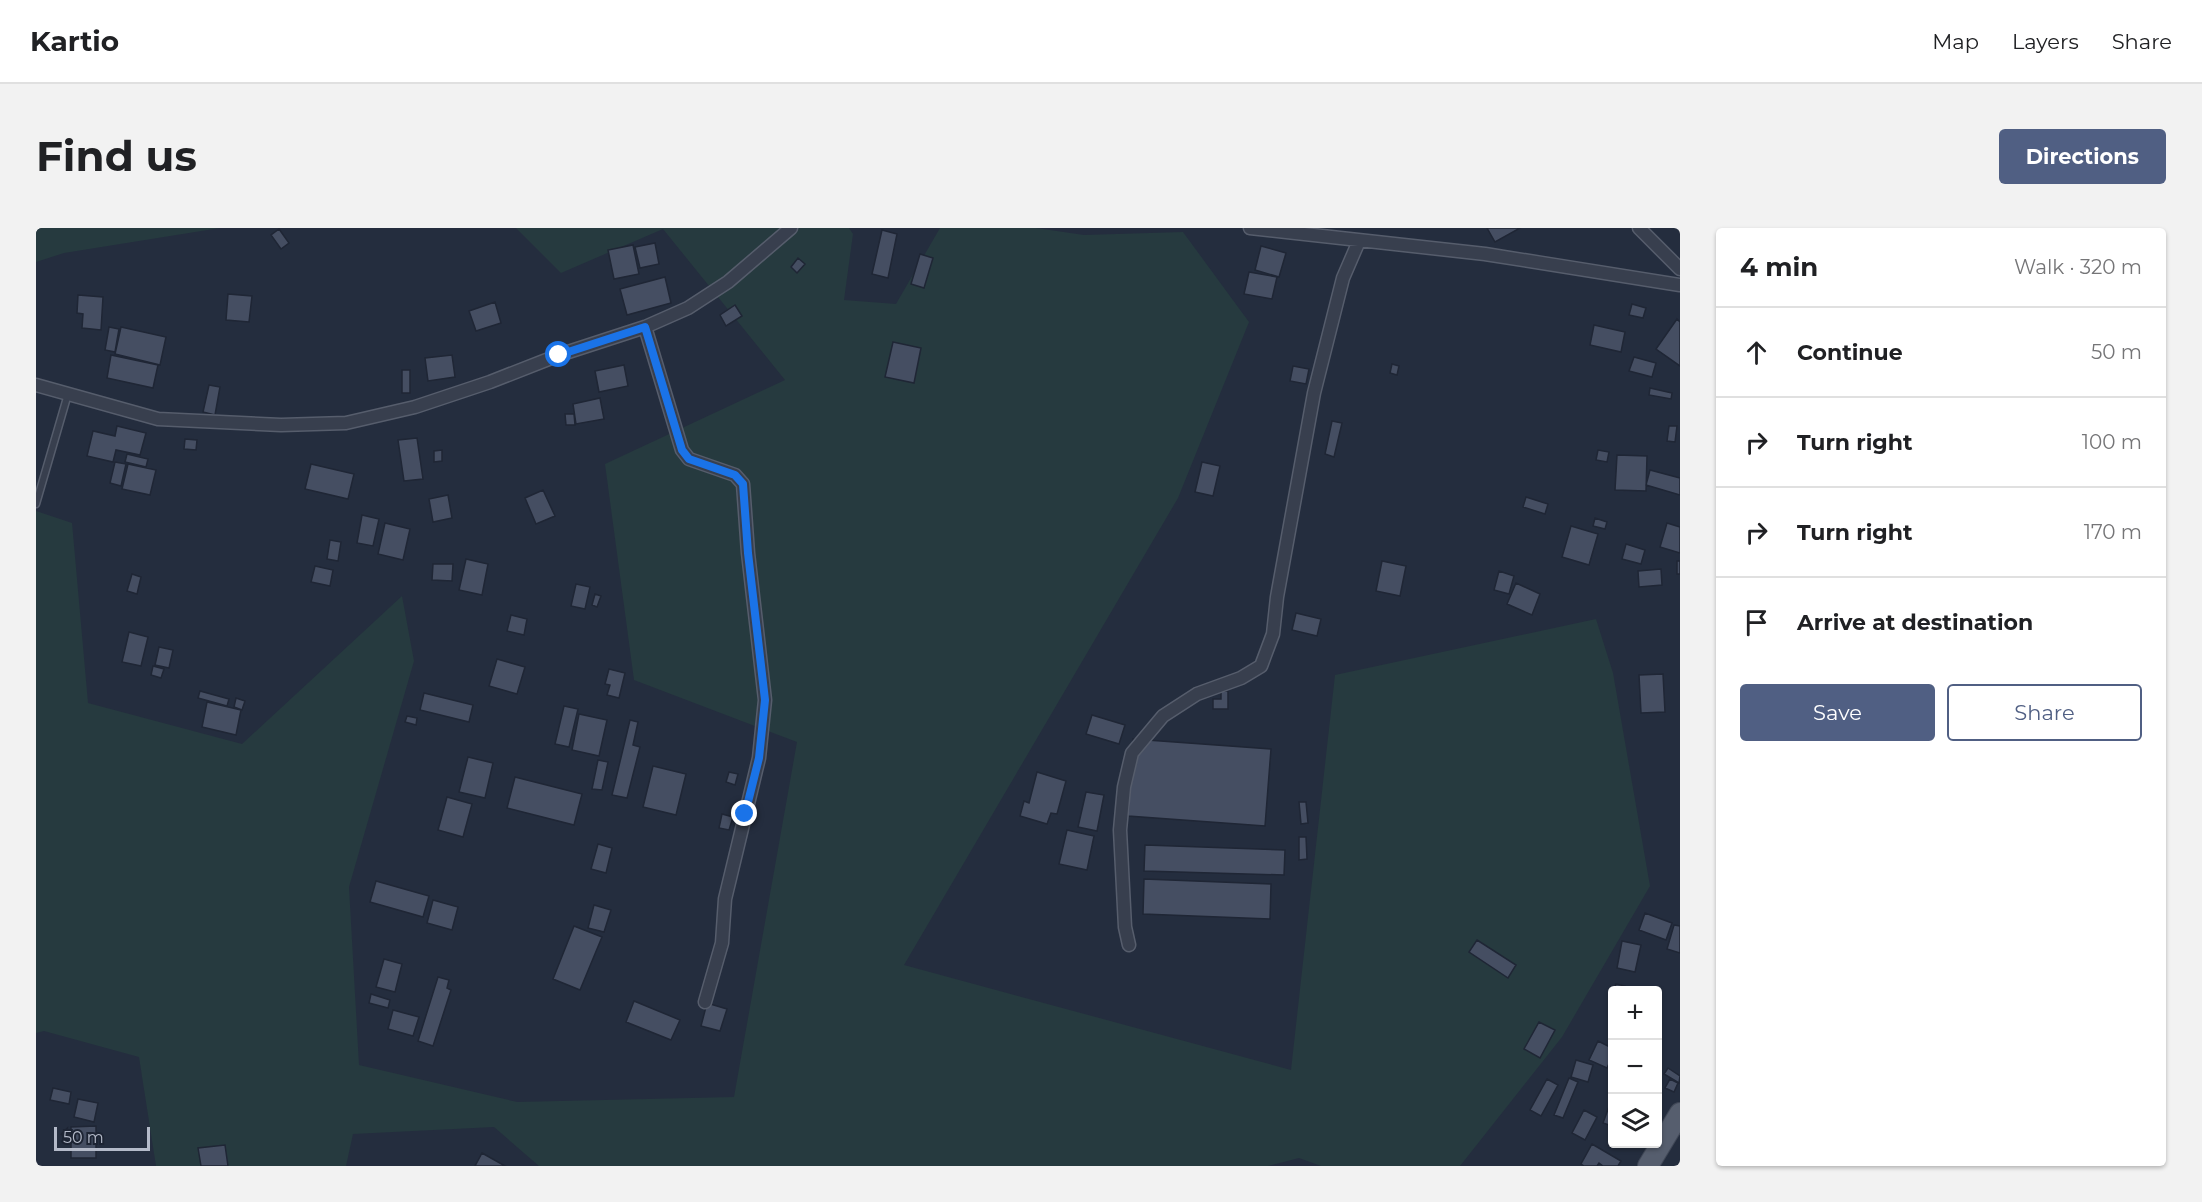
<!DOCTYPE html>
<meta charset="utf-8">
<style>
body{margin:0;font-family:Montserrat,sans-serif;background:#f2f2f2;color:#202124}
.controls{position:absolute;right:18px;bottom:18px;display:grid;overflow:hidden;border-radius:6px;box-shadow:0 2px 4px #0004}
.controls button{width:54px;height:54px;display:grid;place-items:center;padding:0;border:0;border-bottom:2px solid #e0e0e0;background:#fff;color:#202124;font:30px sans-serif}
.scale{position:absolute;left:18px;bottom:15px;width:96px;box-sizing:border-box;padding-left:6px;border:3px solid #b4bac9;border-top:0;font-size:16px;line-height:21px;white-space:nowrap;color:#b4bac9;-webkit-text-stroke:4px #1d2433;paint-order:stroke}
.stop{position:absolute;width:18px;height:18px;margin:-14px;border:4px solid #1a73e8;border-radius:50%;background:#fff}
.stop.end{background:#1a73e8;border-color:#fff;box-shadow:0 2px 6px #0008}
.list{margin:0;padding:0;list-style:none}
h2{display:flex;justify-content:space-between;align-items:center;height:78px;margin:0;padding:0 24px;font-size:26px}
h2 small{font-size:20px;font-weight:400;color:#757577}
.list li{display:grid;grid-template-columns:39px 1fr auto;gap:18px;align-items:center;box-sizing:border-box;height:90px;padding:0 24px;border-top:2px solid #e0e0e0}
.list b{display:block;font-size:22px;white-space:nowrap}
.list em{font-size:20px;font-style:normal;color:#757577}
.actions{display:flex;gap:12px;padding:18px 24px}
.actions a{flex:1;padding:14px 0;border:2px solid #505f83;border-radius:6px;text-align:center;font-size:21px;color:#505f83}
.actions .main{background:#505f83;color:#fff}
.icon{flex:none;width:33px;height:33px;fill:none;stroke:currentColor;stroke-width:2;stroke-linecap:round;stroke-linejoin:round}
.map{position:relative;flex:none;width:1644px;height:938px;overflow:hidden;border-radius:6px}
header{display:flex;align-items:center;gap:36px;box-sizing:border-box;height:84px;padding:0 30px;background:#fff;border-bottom:2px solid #e0e0e0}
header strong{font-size:28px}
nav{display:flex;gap:33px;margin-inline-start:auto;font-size:21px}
.intro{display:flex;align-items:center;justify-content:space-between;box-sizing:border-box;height:144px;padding:0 36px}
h1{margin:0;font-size:42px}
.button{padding:15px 27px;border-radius:6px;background:#505f83;color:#fff;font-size:21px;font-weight:700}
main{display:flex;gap:36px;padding:0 36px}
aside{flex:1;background:#fff;border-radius:6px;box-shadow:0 2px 4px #0004}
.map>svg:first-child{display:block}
</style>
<header>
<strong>Kartio</strong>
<nav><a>Map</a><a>Layers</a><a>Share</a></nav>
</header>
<div class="intro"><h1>Find us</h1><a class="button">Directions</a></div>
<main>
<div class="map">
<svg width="1644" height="938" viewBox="0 0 1644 938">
<rect width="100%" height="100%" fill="#242d3e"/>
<path fill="#263a3f" d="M0 0H184L28 25 0 34Z
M480 0H813L817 6 808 72 860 76 904 0H1000L1048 7 1147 4 1213 94 1142 270 868 737 1255 842 1299 447 1560 391 1577 445 1614 658 1526 809 1424 938H1285L1263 930 1232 938H503L458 899 317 906 310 938H120L103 829 8 803 0 805V283L36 295 52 475 206 516 366 368 378 433 313 659 323 837 481 874 698 869 761 514 598 452 569 236 749 152 627 1 525 45Z"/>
<path fill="#454e62" stroke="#1f2635" stroke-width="1.5" d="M1451 0H1484L1459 14Z
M243 1 253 15 245 21 235 7Z
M846 2 861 6 852 50 836 46Z
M619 15 623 36 604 40 599 19Z
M597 17 603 46 578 51 572 22Z
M1225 18 1250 25 1243 49 1219 42Z
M884 26 897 30 888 60 875 56Z
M762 30 769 36 761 45 755 39Z
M1213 44 1241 49 1236 71 1208 66Z
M629 49 635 75 591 87 584 61Z
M192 66 216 68 213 94 190 92Z
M42 67 67 69 65 102 46 100 47 86 41 85Z
M459 74 465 95 440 103 433 83Z
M1596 76 1610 80 1607 90 1593 87Z
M699 77 706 88 690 98 684 87Z
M1641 91 1644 94V138L1620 121Z
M1558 97 1589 104 1585 124 1554 117Z
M73 99 83 101 79 124 69 122Z
M85 99 130 109 124 137 79 126Z
M857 114 885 120 878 155 849 149Z
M75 127 122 137 117 160 71 150Z
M416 127 419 149 392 153 389 130Z
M1598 129 1620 135 1616 149 1593 143Z
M1356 136 1363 138 1361 147 1354 145Z
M588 137 592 158 563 164 559 143Z
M1257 138 1273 141 1270 156 1254 153Z
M366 142H374V165H366Z
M173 157 184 159 179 187 167 184Z
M1614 160 1636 165 1635 171 1613 167Z
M564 170 568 191 540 196 537 176Z
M529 186H538L539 197H530Z
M1296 193 1306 195 1298 229 1289 226Z
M81 198 110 205 104 227 80 222 77 234 51 228 57 203 79 208Z
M1633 198H1641L1639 214 1631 213Z
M381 210 387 251 368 253 362 212Z
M149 211 161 212 160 222 148 221Z
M406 222V233L398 234V223Z
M1562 222 1573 224 1571 234 1560 232Z
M91 226 112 231 110 239 89 234Z
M1581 227 1611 228 1610 263 1579 262Z
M79 234 90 236 85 258 74 255Z
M1166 234 1184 238 1177 268 1159 264Z
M92 236 120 242 114 267 86 261Z
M275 236 318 246 312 271 269 261Z
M1614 242 1644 250V267L1610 257Z
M507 262 519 288 500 296 489 270Z
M412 267 416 290 397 294 393 271Z
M1490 269 1512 276 1509 286 1487 279Z
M326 287 343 291 337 318 321 315Z
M1559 290 1571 294 1569 301 1557 298Z
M349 295 374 301 367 332 342 326Z
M1631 295 1644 299V325L1624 319Z
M1535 298 1562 306 1553 337 1526 329Z
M294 312 305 314 302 333 291 331Z
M1590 316 1609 322 1605 336 1586 331Z
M430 331 452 336 446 367 423 362Z
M1346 333 1370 338 1364 368 1340 363Z
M1641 333H1644V346H1641Z
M397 336H417L416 353 396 352Z
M279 338 297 342 294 358 275 354Z
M1625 341 1626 357 1603 359 1602 343Z
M1463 343 1478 348 1473 366 1458 362Z
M96 346 105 349 101 366 91 363Z
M1480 355 1504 366 1496 387 1471 376Z
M540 356 554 359 549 381 535 378Z
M559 366 565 368 561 379 556 377Z
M1260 385 1285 391 1281 408 1256 402Z
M475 387 491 391 488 407 471 403Z
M93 404 112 409 105 438 86 434Z
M123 419 137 422 133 440 119 437Z
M461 431 489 439 481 466 453 458Z
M117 438 128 441 125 450 115 447Z
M573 441 589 445 583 470 571 467 574 457 569 456Z
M1627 446 1629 484 1605 485 1603 447Z
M164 463 193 471 191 478 162 470Z
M1185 463H1192V481H1177V471H1185Z
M388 465 437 477 433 494 384 482Z
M200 470 209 473 206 482 198 479Z
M171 474 205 482 200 507 166 499Z
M528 478 542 481 533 519 519 516Z
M543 486 571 492 563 528 536 522Z
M1056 487 1089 497 1083 516 1050 506Z
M371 488 381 490 380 497 369 494Z
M594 492 602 494 597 517 604 519 591 570 576 567Z
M1097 511 1235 521 1229 598 1092 588Z
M432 529 457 535 449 570 423 564Z
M562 532 572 534 566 562 556 561Z
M617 538 650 546 640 587 607 579Z
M693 544 702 546 699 557 690 554Z
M1001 544 1030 553 1021 586 1015 585 1011 596 984 588 988 573 993 575Z
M479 549 546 566 538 597 471 580Z
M1050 564 1068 567 1061 603 1042 599Z
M411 569 436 576 427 609 402 602Z
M1263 574H1270L1272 595 1265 596Z
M686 586 697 589 693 602 683 600Z
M1031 602 1058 608 1051 642 1023 636Z
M1263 609H1270L1271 631 1263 632Z
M562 616 576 620 570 645 555 641Z
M1109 617 1249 622 1248 647 1108 643Z
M1108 651 1235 656 1234 691 1107 686Z
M340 653 393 668 387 689 334 674Z
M397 672 422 679 416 702 391 695Z
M558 677 575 682 568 704 552 700Z
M1609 685 1636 695 1630 712 1603 702Z
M1638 697 1644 698V725L1631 721Z
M538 698 566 709 544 762 517 751Z
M1441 712 1480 737 1472 750 1433 724Z
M1586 713 1605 717 1599 744 1581 740Z
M348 731 366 736 359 764 340 759Z
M402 749 413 752 411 760 415 762 397 818 382 813Z
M1580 756 1589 758 1588 762H1578Z
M335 766 354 772 352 780 333 775Z
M598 773 644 792 635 812 590 794Z
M671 775 691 781 684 803 665 798Z
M357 782 383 789 377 808 352 801Z
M1503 794 1519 802 1504 830 1488 821Z
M1562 813 1576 820V829L1571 840 1553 832Z
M1540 832 1557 837 1552 854 1535 849Z
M1632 840 1644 848 1643 855 1628 846Z
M1533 850 1542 854 1527 890 1518 887Z
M1511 851 1522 857 1505 888 1494 882Z
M1634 851 1642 855 1638 864 1629 860Z
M17 860 35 864 33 876 14 872Z
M42 871 62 875 58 894 38 889Z
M1575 873H1576V898L1567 895Z
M1548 882 1561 889 1549 912 1536 905Z
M60 898V930H35V899Z
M1556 916 1585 933 1582 938H1567L1563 935 1561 938H1548L1545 936Z
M189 917 192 938H165L162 920Z
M446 925 469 938H439Z"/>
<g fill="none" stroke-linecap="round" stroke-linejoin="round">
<defs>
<path id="service" d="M0 276 32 166"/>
<path id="minor" d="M1214 0 1449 26 1644 57
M1603 0 1644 41
M609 99 646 222 653 231 699 247 707 256 712 325 729 472 723 530 689 671 686 715 669 774
M0 157 122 191 245 197 310 195 379 179 454 154 523 127 609 99 652 80 692 54 755 0
M1093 717 1089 699 1084 602 1088 559 1096 525 1127 488 1161 466 1205 450 1225 438 1237 406 1241 369 1278 165 1307 50 1323 13"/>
<path id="primary" d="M1612 938 1644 885"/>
</defs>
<use href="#service" stroke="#565d6c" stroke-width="9"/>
<use href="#minor" stroke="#565d6c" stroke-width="15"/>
<use href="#primary" stroke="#414857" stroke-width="22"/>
<use href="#service" stroke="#383f4e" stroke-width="6"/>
<use href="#minor" stroke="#383f4e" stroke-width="12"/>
<use href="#primary" stroke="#565e6e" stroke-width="20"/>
</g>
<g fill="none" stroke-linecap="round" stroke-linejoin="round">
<path stroke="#1a73e8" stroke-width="8" d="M523 127 609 99 646 222 653 231 699 247 707 256 712 325 729 472 723 530 709 586"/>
</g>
</svg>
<div class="controls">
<button>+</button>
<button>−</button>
<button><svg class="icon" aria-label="layers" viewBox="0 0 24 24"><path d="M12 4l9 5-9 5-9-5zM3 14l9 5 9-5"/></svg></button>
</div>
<div class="scale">50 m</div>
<div class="stop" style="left:523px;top:127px"></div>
<div class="stop end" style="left:709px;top:586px"></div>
</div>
<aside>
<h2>4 min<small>Walk · 320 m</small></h2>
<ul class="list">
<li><svg class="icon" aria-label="ahead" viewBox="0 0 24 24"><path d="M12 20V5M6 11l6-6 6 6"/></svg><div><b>Continue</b></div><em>50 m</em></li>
<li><svg class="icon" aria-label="right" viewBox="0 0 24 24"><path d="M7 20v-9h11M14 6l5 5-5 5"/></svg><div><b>Turn right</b></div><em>100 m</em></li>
<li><svg class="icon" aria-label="right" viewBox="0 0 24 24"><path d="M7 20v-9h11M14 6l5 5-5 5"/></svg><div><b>Turn right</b></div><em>170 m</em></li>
<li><svg class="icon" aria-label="arrive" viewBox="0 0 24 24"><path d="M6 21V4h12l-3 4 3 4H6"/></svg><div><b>Arrive at destination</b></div></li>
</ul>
<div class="actions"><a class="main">Save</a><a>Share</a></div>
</aside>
</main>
